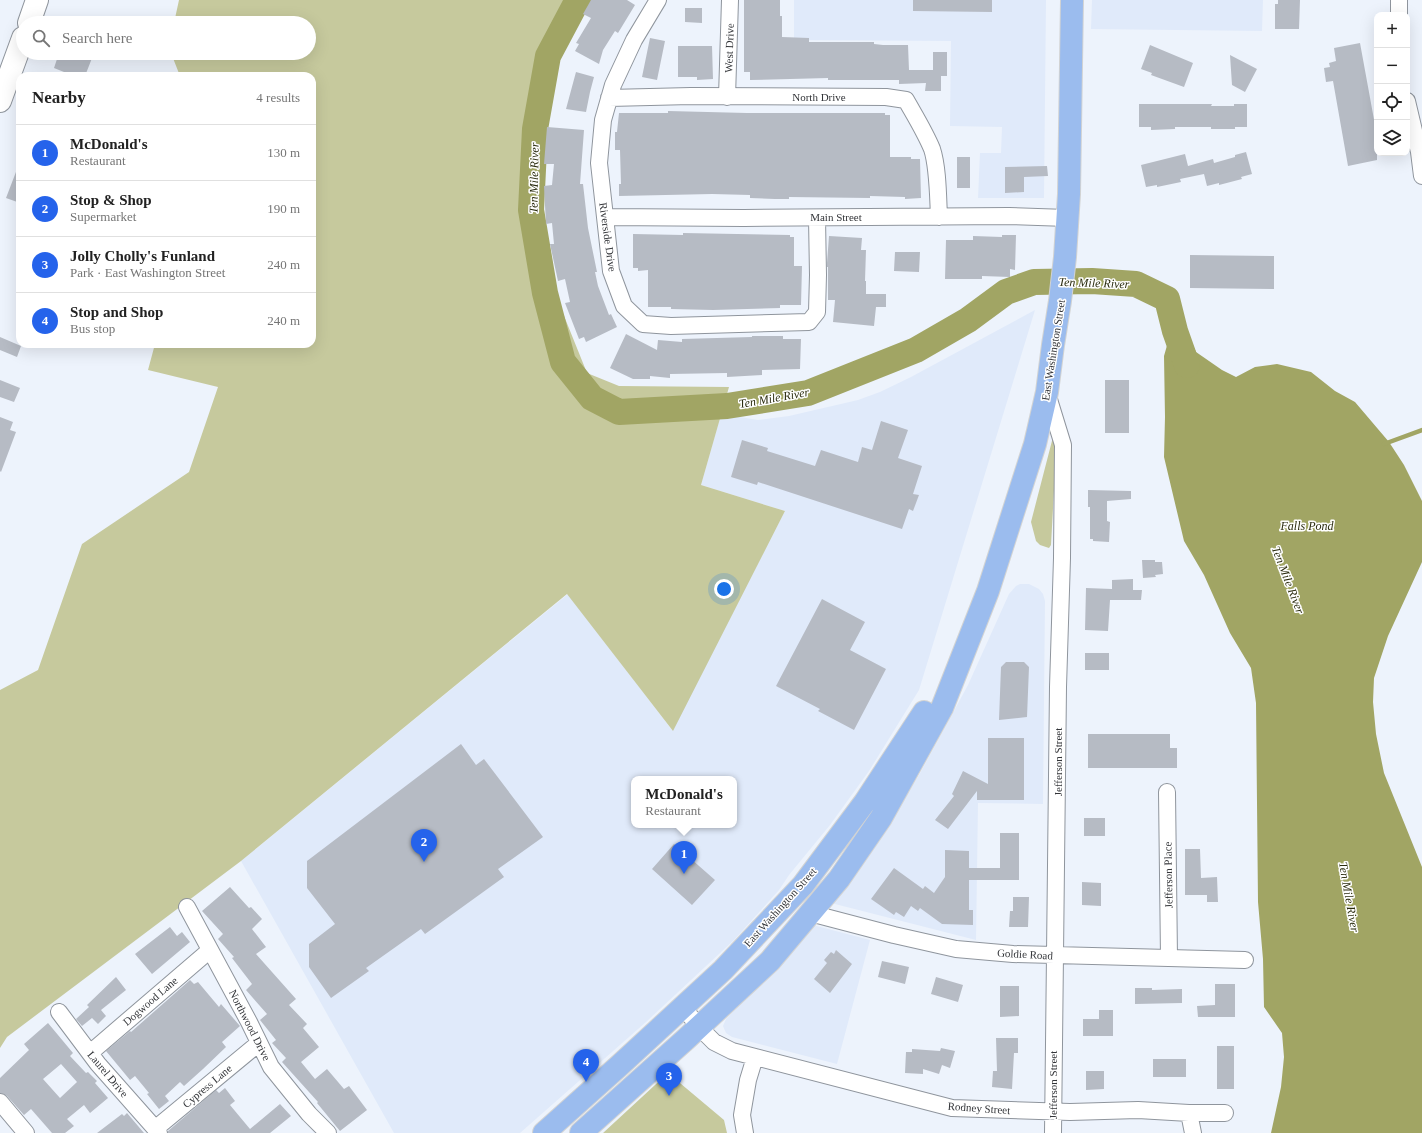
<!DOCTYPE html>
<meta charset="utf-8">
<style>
body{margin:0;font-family:"Times New Roman",serif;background:#f6f6f6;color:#222}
.controls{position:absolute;right:12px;top:12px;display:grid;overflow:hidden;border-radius:8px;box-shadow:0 4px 16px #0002}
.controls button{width:36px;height:36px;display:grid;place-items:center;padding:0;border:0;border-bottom:1px solid #e0e0e0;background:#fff;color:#222;font:20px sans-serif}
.you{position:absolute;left:724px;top:589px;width:14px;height:14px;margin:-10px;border:3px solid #fff;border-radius:50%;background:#1a73e8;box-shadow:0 0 0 6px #1a73e833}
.badge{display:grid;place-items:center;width:26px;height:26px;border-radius:50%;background:#2563eb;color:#fff;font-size:13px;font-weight:700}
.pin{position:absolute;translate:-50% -33px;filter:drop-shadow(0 1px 2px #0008)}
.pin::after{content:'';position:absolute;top:21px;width:14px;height:12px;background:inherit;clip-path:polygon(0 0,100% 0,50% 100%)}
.popup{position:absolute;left:631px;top:776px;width:106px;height:52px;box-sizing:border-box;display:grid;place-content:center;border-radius:8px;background:#fff;filter:drop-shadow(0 1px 3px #0005);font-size:13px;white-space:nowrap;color:#767676}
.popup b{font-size:15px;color:#222}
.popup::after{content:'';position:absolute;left:50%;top:100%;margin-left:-8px;border:8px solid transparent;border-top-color:#fff}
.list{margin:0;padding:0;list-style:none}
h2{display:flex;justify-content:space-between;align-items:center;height:52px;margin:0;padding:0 16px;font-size:17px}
h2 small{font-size:13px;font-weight:400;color:#767676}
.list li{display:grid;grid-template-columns:26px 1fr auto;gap:12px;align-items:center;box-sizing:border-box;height:56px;padding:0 16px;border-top:1px solid #e0e0e0}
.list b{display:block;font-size:15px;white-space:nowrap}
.list p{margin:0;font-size:13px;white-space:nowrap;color:#767676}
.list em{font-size:13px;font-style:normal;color:#767676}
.icon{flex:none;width:22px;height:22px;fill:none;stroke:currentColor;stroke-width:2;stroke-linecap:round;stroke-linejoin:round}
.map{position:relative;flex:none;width:1422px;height:1133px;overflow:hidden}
.search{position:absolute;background:#fff;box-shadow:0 4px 16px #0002;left:16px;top:16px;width:300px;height:44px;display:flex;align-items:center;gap:10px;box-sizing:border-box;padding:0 14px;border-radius:22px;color:#767676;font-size:15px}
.panel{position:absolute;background:#fff;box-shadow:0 4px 16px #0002;left:16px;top:72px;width:300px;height:276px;border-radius:12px}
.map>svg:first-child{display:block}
</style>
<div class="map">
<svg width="1422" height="1133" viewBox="0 0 1422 1133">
<rect width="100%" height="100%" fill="#edf3fc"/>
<path fill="#e0eafa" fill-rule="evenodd" d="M794 0H1046L1044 198H978L980 153H1001L1002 127 950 126 951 41 794 40Z
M1092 0H1263L1262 31 1091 29Z
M1035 310 919 690 869 771 830 825 789 875 779 890 734 940 646 1022 520 1133H394L241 861 568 594 672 730 785 511 701 485 721 414 758 420 789 416 858 400 880 392 911 377ZM634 779H734V825H634Z
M1020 584H1029L1039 589 1043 594 1045 601 1043 804 978 803 976 940 831 903 890 821 919 775 968 685 1009 594 1016 586Z
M813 925 870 940 837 1064 732 1037 726 1033 723 1026 726 1019Z"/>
<path fill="#c6c99d" d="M179 0H591L560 47 538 188 554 291 587 373 619 386 729 387 701 485 785 511 673 731 567 594 241 861 7 1037 0 1048V690L38 670 82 544 189 472 218 387 148 370 155 344H312V76H180L171 53H309V23H174Z
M1057 436 1051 545 1049 548 1040 545 1036 541 1031 522 1053 437Z
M668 1073 724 1120 727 1133H603Z"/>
<path fill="#a1a564" d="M1185 328 1196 352 1222 370 1236 377 1255 367 1277 364 1311 372 1335 391 1355 402 1389 442 1404 465 1422 501V562L1388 636 1374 678 1373 702 1376 734 1384 773 1422 867V1133H1271L1281 1087 1284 1057 1282 1033 1264 1007 1263 959 1258 902 1256 703 1251 668 1230 633 1204 575 1184 541 1164 457 1165 417 1164 356 1170 335 1175 331Z"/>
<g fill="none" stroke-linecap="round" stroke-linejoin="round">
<path stroke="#a1a564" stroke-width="4.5" d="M1384 444 1422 430"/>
<path stroke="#a1a564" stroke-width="26" d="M579 0 574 7 548 56 535 129 531 210 545 293 563 362 592 398 619 412 727 406 808 393 916 350 968 320 1006 292 1034 282 1092 281 1136 284 1167 299 1175 331 1187 365"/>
</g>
<path fill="#b6bbc4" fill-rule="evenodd" d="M591 0H627L635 5 618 33 615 31 603 50 599 64 575 51 579 44 576 43 591 18 583 14Z
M744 0H780V16H782V37L809 38V42H874V44L883 45H908L909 70H933V52H947V76H941V91H925L926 83 899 84V80H828V78L750 80V72H744Z
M913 0H992V12L913 11Z
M1278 0H1300L1299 29H1275V4H1278Z
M685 8H702V23L685 22Z
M650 38 665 41 657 80 642 77Z
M1360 43 1377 136V160L1348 166 1333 81 1326 82 1324 68 1330 67 1329 63 1336 61 1334 48Z
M1150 45 1193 63 1184 87 1151 75 1152 73 1141 69Z
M678 46H712L713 79 697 80V77H678Z
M59 53H94L85 76H74L54 68Z
M1230 55 1257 69 1245 92 1232 85Z
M576 72 594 77 590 92 586 112 566 109Z
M1139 104H1212L1211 106H1234V104H1247V127H1235V129H1211V127H1175V129L1151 130V127H1139Z
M668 111 747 113H885V115H890V157H911V159H920L921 198 905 199V197L870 196V198L789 197V199H775L750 198V195L712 194 619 196V184H621L620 150H615V132H617L619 113H668Z
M547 127 584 130 580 184H583L588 228 597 272H595L598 286 609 315 611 314 617 327 586 342 584 337 579 339 565 303 570 302 565 279 558 281 550 244H554L552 223 546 224 544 186 552 185 554 164H544Z
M1246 152 1252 174 1241 177 1242 179 1219 185V183L1207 186 1204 174 1180 179 1181 182 1157 187V185L1146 187 1141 165 1185 154 1188 166 1213 159 1214 163 1235 157V155Z
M957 157H970V188H957Z
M19 164 20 165V203L6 198Z
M1047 166 1048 176 1024 177V192L1005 193V167Z
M683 233 790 235V237H794V266H802L801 305H780V308L713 310 671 309V307H648V270L638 271V268H633V234L683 235Z
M1002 235H1016L1015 270 1010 269V277L982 276V279H945L946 240H973V236L1002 237Z
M829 236 862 238 861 250H866L865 281H866V294H886V307H876L874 326 833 322 835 300H828V267H827V263Z
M895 252H920L919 272 894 271Z
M1190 255 1274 256V289L1190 288Z
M626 334 657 350 658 340 682 342V339L752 337V336H783V339H801L800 369 762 370V375L727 377V373L670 374V378L650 376V379H633L610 368Z
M0 337 21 346 17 357 0 350Z
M0 380 20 388 14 402 0 397Z
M1105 380H1129V433H1105Z
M0 417 13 422 10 430 16 432 1 472 0 471Z
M881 421 908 430 898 458 922 466 913 494 919 495 913 511 909 509 902 529 758 482 757 485 731 477 742 440 768 448 767 451 815 466 821 450 858 462 862 447 872 450Z
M1088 490 1131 491V499L1107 501V521L1110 522 1109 542 1093 541V539H1090V507H1088Z
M1142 560H1155V562H1162L1163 574 1155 575 1156 577 1143 578Z
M1133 579V590H1142L1141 600H1110L1108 631 1085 630 1086 588 1112 589V580Z
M822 599 865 622 850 650 886 669 854 730 818 711 820 709 776 686Z
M1085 653H1109V670H1085Z
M1006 662H1024L1029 667 1027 717 999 720 1001 667Z
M1088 734H1170V748H1177V768H1088Z
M988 738H1024V800H977V791L948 829 935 820 954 796 952 794 963 771 988 784Z
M461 744 476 765 484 759 543 837 498 869 504 877 425 934 421 929 366 968 369 971 331 998 309 967V944L335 924 307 888V861Z
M1084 818H1105V836H1084Z
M1000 833H1019V880H969V910H973V925L942 924 920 908 918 911 911 906 904 917 896 912 894 915 871 899 894 868 923 889 925 886 934 893 945 877V850L969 851V868H1000Z
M674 844 715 880 692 905 652 869Z
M1185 849H1200L1201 878 1217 877 1218 902H1207V895H1185Z
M1082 882 1101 883V906L1082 905Z
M230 887 249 908 251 907 262 919 252 929 266 947 256 954 296 999 289 1005 307 1024 303 1028 319 1047 301 1062 315 1079 327 1069 344 1089 349 1086 367 1110 340 1131 317 1103 318 1102 282 1062 286 1058 272 1043 276 1040 260 1020 267 1014 246 990 252 984 232 958 234 957 218 939 223 934 202 911Z
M1013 897H1029L1028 927H1009L1010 911H1013Z
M170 927 177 936 182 932 190 942 152 974 135 954Z
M836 950 852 964 830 993 814 979 827 963 824 960 831 952 834 954Z
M882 961 909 967 905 984 878 977Z
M116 977 126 990 101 1010 106 1016 98 1024 92 1018 82 1026 76 1019 89 1007 87 1005Z
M936 977 963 985 958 1002 931 994Z
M190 980 194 984 198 982 219 1007 221 1004 240 1026 222 1042 226 1047 203 1069 184 1086 180 1082 165 1096 169 1101 159 1109 147 1094 149 1093 135 1076 130 1080 106 1051 130 1031 131 1032Z
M1215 984H1235V1017H1198L1197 1006 1215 1005Z
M1000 986H1019V1016L1000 1017Z
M1135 988H1152V990L1182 989V1003L1135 1004Z
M1099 1010H1113V1036H1083V1019H1099Z
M48 1023 73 1053 70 1056 86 1073 88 1072 97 1081 95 1083 108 1098 90 1113 84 1105 67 1119 74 1126 65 1133H52L31 1109 24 1115 7 1096 0 1093V1078L29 1050 24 1044ZM61 1064 77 1082 60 1098 43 1079Z
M996 1038H1018V1053H1014L1012 1089 992 1087 993 1071H997Z
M1217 1046H1234V1089H1217Z
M941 1048 955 1051 950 1068 942 1065 939 1074 923 1069V1074L905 1073 906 1052H912V1049L940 1051Z
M1153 1059H1186V1077H1153Z
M1086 1071H1104V1089L1086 1090Z
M225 1088 235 1101 230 1105 250 1129 280 1104 291 1116 270 1133H168V1131L216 1090 219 1093Z
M127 1113 144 1133H97L122 1114 124 1116Z"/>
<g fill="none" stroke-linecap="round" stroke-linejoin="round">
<defs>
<path id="minor" d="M658 0 634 40 613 85 603 120 599 163 611 271 624 306 643 324 671 326 809 322 817 312 818 275 817 218
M1399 0V15
M727 97 730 0
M609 98 691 96 886 97 906 100C915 116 925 132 932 149 938 167 938 197 939 217
M1407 101 1419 152 1422 176
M605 217 744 218 1009 216 1067 218
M1047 393 1063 445 1062 558 1058 687 1053 1133
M1167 792 1169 958
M187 907 249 1022 271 1067 309 1114 328 1133
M810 913 894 935 956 949 1013 954 1245 960
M683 1007 699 1027 714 1042 732 1051 952 1108 1070 1112 1138 1110 1189 1113H1225
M59 1012 98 1064 159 1133
M90 1053 210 950
M0 1102 26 1133
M1189 1113 1193 1133
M155 1129 259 1043
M745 1133 742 1115 748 1080 755 1057"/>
<path id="secondary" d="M29 23 37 0
M0 101 23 38"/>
<path id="primary" d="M544 1133 620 1065 723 970 803 885 865 802 924 712
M581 1133 686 1039 770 961 839 879 881 818 942 708 988 591 1035 444 1047 392 1053 345 1060 301 1065 257 1069 194 1072 0"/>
</defs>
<use href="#minor" stroke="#8f959d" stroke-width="18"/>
<use href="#secondary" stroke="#8f959d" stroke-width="24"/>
<use href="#primary" stroke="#d2d3d3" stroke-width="24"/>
<use href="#minor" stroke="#fff" stroke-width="16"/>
<use href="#secondary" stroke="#fff" stroke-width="22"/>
<use href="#primary" stroke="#9bbcee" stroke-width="22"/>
</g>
<g text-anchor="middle" stroke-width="3" stroke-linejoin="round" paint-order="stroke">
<g font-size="11" fill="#333539" stroke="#fff">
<text transform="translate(729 48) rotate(-88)" y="4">West Drive</text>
<text x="819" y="101">North Drive</text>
<text x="836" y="221">Main Street</text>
<text transform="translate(608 237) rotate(82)" y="4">Riverside Drive</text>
<text transform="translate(1053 350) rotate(-81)" y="4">East Washington Street</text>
<text transform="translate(1058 762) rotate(-90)" y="4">Jefferson Street</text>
<text transform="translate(1168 875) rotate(-91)" y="4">Jefferson Place</text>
<text transform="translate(780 907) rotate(-48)" y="4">East Washington Street</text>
<text transform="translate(1025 954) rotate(3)" y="4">Goldie Road</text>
<text transform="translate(150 1001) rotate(-41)" y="4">Dogwood Lane</text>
<text transform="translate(250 1025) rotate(63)" y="4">Northwood Drive</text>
<text transform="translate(108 1074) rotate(50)" y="4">Laurel Drive</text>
<text transform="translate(1053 1085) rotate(-90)" y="4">Jefferson Street</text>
<text transform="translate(207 1086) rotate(-40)" y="4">Cypress Lane</text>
<text transform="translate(979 1108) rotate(4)" y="4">Rodney Street</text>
</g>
<g font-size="12" font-style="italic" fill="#2a2b0e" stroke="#fff">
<text transform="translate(534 178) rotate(-89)" y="4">Ten Mile River</text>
<text transform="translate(1094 283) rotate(2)" y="4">Ten Mile River</text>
<text transform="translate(774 398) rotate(-10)" y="4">Ten Mile River</text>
<text x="1307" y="530">Falls Pond</text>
<text transform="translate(1288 580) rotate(69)" y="4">Ten Mile River</text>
<text transform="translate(1349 897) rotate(80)" y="4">Ten Mile River</text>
</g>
</g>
</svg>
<div class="controls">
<button>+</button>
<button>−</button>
<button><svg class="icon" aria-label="locate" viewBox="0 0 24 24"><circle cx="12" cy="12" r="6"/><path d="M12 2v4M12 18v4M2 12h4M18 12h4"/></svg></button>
<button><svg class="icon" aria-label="layers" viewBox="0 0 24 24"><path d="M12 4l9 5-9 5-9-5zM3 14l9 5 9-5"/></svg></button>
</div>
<div class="you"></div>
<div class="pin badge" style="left:684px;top:874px">1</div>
<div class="popup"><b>McDonald's</b>Restaurant</div>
<div class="pin badge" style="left:424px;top:862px">2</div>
<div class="pin badge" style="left:669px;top:1096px">3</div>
<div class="pin badge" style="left:586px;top:1082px">4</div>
<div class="search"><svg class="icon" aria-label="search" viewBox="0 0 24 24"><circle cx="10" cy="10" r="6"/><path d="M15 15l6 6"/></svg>Search here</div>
<section class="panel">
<h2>Nearby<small>4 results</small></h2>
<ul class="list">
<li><span class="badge">1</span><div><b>McDonald's</b><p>Restaurant</p></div><em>130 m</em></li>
<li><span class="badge">2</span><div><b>Stop &amp; Shop</b><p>Supermarket</p></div><em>190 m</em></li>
<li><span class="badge">3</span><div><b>Jolly Cholly's Funland</b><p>Park · East Washington Street</p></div><em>240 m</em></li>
<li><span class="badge">4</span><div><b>Stop and Shop</b><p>Bus stop</p></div><em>240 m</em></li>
</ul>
</section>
</div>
